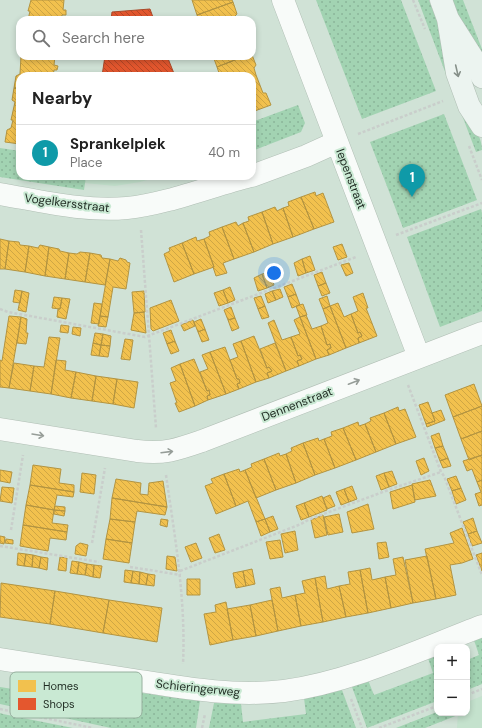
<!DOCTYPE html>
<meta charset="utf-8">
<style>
body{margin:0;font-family:"DM Sans",sans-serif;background:#f6f6f6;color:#222}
.controls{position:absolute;right:12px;bottom:12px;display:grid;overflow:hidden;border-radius:8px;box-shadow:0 2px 6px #0003}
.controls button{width:36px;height:36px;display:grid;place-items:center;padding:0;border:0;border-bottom:1px solid #e0e0e0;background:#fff;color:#222;font:20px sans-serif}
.you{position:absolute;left:274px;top:273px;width:14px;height:14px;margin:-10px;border:3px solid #fff;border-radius:50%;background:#1a73e8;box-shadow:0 0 0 6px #1a73e833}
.badge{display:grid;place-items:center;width:26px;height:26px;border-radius:50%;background:#111827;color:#fff;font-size:13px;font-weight:700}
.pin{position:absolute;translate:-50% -33px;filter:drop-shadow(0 1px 2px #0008)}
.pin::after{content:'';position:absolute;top:21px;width:14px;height:12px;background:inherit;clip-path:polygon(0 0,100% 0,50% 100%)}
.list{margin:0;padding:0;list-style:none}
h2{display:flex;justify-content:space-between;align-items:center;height:52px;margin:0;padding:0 16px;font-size:17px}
h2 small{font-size:13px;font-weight:400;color:#767676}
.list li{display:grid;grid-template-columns:26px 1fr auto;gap:12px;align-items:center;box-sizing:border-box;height:56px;padding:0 16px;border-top:1px solid #e0e0e0}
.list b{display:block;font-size:15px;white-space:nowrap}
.list p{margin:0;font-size:13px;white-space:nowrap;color:#767676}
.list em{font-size:13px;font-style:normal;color:#767676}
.icon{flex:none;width:22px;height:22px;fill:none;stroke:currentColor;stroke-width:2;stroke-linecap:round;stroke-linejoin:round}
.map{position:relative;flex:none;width:482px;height:728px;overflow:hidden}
.search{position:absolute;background:#fff;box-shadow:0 2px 6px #0003;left:16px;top:16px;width:240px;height:44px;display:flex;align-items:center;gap:10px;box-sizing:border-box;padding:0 14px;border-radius:12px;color:#767676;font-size:15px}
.panel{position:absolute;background:#fff;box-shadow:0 2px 6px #0003;left:16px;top:72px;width:240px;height:108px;border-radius:12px}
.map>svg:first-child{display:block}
</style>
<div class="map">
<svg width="482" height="728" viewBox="0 0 482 728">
<defs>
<pattern id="grass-dots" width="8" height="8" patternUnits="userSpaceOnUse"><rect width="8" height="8" fill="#a2d3b2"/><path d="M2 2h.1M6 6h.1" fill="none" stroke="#8bb599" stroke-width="1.8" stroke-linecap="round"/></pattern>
<pattern id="homes-back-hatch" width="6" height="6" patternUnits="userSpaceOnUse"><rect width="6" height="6" fill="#f2c14e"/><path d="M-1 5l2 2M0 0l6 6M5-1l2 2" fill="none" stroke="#cfa644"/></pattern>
<pattern id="shops-back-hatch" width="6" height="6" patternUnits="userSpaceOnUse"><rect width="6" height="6" fill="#e4572e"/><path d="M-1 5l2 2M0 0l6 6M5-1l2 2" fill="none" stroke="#b84827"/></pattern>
</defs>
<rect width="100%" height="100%" fill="#d0e2d6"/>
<path fill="#c4e2cd" d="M86 176H162L140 182 115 186 85 183Z
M482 696V728H457L458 713H467V702Z"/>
<path fill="url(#grass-dots)" d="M316 0H401L436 91 362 119Z
M418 0H429L444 38 447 77Z
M452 0H463L482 49V61L464 30Z
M298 105 305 123 301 132 252 151V122Z
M460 110C470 123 482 134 482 150L476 152Z
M444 114 477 200 403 228 370 142Z
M0 148 20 151V176H86L84 190 0 177Z
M481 209 482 213V311L440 327 407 237Z
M482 637V684L467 690V660L479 655 474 640Z
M437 654V701L367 728 352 687 368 680 374 695 433 673 428 658Z
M34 676 44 677 41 693 86 700 89 684 97 686 95 702 139 709 142 693 200 701 196 728H111L0 704V687L32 692Z
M342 690 356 728H209L214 703 241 704 243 722 306 714 304 698Z
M437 712 458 713V715L425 728H396Z
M0 713 3 714 73 728H0Z"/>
<path fill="url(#homes-back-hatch)" stroke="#b39441" d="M31 0H64L63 10H66V15H62L61 20H28L30 11H28Z
M192 0H232L233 2 197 15Z
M233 2 237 14 234 17 236 20H199L197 15Z
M252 55 256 65 254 68 256 75 263 93H266L271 105 252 112V76H220L217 67 245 56H252Z
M21 56H55L54 65 58 66 57 70H54L53 76H20V89L14 88 16 76 20 74Z
M213 56H245L217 67Z
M14 88 20 89V144L5 142 7 130 11 128 13 120H11L15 102 12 100Z
M315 192 316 196 323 193 334 222 314 229 301 197Z
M301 197 314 229 293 237 283 208 289 206 288 202Z
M275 207 277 211 283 208 293 237 273 244 262 212Z
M262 212 273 244 254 252 243 223 249 221 248 217Z
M236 222 238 226 243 223 254 252 234 259 222 227Z
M222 227 234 259 223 263 227 273 216 276 213 267H214L204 239 210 236 209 232Z
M196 237 197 241 204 239 214 267 194 274 182 243Z
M0 239 9 241 5 269H0Z
M9 241 19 242 20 245 29 246 25 272 5 269Z
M182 243 194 274 174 282 164 254 170 251 169 248Z
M342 244 347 257 338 260 333 247Z
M40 245 49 247 45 276 25 272 29 246 38 248Z
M49 247 59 249 60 251 69 253 65 279 45 276Z
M80 252 90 253 85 282 65 279 69 253 77 254Z
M90 253 101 255 102 258 110 259 105 285 85 282Z
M310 256 315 270 306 273 302 259Z
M120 258 126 260 127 262 130 263 126 289 113 287 108 317 100 316 110 259 118 261Z
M302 259 306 273 298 276 294 263Z
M349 263 353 273 346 276 341 265Z
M270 272 274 285 267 288 262 274Z
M322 272 326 283 318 286 314 275Z
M262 274 267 288 258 291 254 278Z
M326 283 330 293 322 296 318 286Z
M292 284 296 294 288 297 284 287Z
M230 287 235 300 228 303 223 290Z
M280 289 283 297 276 300 272 291Z
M15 290 22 291 20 303 13 302Z
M223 290 228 303 219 306 214 293Z
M22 291 29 293 26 312 18 310Z
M144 291 145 312 134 313 132 292Z
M272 291 276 300 268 303 265 294Z
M363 293 368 308H366L377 336 359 343 358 338 362 336 360 332 358 333 351 314 358 311 353 297Z
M296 294 300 305 292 308 288 297Z
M261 296 265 306 258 309 254 298Z
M327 296 330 306 323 309 319 299Z
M54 297 62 298 60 309 52 308Z
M62 298 70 299 66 319 57 317 58 309H60Z
M171 300 179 321 153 331 151 329 150 308Z
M94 303 102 304 99 324 91 323Z
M338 303 344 317 351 314 358 333 360 332 362 336 358 338 359 343 346 348 330 306Z
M303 304 307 315 300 317 296 306Z
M265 306 269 317 262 319 258 309Z
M330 306 346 348 329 355 327 350 331 348 330 344 327 345 321 326 328 323 323 309Z
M231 307 235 318 228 320 224 310Z
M144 312 146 333 131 330 134 313Z
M306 315 312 329 321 326 327 345 330 344 331 348 327 350 329 355 316 359 300 317Z
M9 316 21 317 9 388 0 387V360L2 361Z
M100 316 108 317 106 327 98 326Z
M21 317 27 319 26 333H28L26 344 17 343Z
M300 317 316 359 299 366 297 361 302 359 300 355 298 356 291 337 300 334 294 320Z
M235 318 239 328 232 331 228 320Z
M201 319 205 329 198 332 194 322Z
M193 320 195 326 184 331 181 325Z
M274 320 282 340 291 337 298 356 300 355 302 359 297 361 299 366 286 371 268 323Z
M61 325 69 326 68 333 60 332Z
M73 327 81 328 80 336 72 334Z
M205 329 209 340 202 342 198 332Z
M171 330 175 341 167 344 163 333Z
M95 333 103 334 101 345 93 343Z
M103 334 111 336 110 346 101 345Z
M254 336 267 368 269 367 272 371 267 373 269 378 256 382 241 341Z
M49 337 60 338 51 394 30 391 34 366 44 367Z
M125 339 133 340 130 360 121 359Z
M175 341 179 351 171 354 167 344Z
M241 341 256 382 239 389 237 384 240 383 239 379H237L230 360 238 357 233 344Z
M93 343 101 345 99 356 91 355Z
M275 343 286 371 269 378 267 373 272 371 269 367 267 368 260 349Z
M101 345 110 346 108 357 99 356Z
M225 347 237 379H239L240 383 237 384 239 389 226 394 210 352Z
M210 352 226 394 208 400 207 396 210 395 209 390 207 391 200 372 208 369 202 355Z
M194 359 207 391 209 390 210 395 207 396 208 400 195 406 180 364Z
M56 360 66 361 65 370 76 372 71 398 51 394Z
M14 363 34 366 30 391 9 388Z
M180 364 195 406 179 412 175 403H177L170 383 176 381 171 368Z
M76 372 96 376 92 401 71 398Z
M96 376 117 379 113 404 92 401Z
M117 379 138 382 134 408 113 404Z
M474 384 482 406 453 417 445 395Z
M428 402 435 421 426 424 419 405Z
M482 406V431L461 439 453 417Z
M398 407 399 411 405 409 416 437 396 444 384 413Z
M441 410 445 420 427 427 426 424 435 421 432 413Z
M384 413 396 444 376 452 365 424 371 421 370 418Z
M358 422 359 426 365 424 376 452 356 460 343 428Z
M343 428 356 460 335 468 324 439 332 436 331 432Z
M482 431V455L469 460 461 439Z
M439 433 443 446 435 448 431 436Z
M318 438 319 441 324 439 335 468 315 475 303 443Z
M303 443 315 475 296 483 286 454 292 451 291 448Z
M443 446 448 458 440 461 435 448Z
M279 453 280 456 286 454 296 483 276 490 264 459Z
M482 455V480L477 482 472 469 467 471 463 461Z
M424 458 429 471 421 475 416 461Z
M448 458 451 466 443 468 440 461Z
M264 459 276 490 256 498 245 470 252 467 251 464Z
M33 465 61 469 59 483 74 485V492L30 485Z
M239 469 240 472 245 470 265 519 256 522 248 501 236 506 224 474Z
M0 470 12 472 10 483 0 481Z
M392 471 397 484 389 487 384 473Z
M82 473 96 475 94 494 80 492Z
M384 473 389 487 381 490 376 476Z
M224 474 236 506 216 514 205 486 213 483 211 479Z
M456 476 461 488 452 491 447 479Z
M116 479 141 483 140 494 148 495 149 483 163 481 167 507 112 498Z
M430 480 436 496 415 500 412 484Z
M482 480V505L479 506 475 494 481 492 477 482Z
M30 485 74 492 73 497 57 495 54 510 26 505Z
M412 485 415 502 393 509 390 492Z
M352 486 357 499 349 502 344 489Z
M2 487 14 488 12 503 0 501Z
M461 488 466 500 456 504 452 491Z
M344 489 349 502 341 505 336 492Z
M330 495 335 506 327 509 323 498Z
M322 496 327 510 309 517 304 503Z
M112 498 167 507 165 515 137 511 135 522 110 519Z
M304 503 309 517 301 520 296 506Z
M368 504 374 529 352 533 347 512Z
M26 505 54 510 52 523 68 525 67 532 23 525Z
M55 506 65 507V511L54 510Z
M54 510 65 511 64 516 54 514Z
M339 514 343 532 328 535 324 517Z
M323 515 327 535 315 538 311 520Z
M273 516 278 529 270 532 265 519Z
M473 518 477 531 468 534 463 522Z
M110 519 135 522 132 543 106 539Z
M161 519 168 520 167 527 160 525Z
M265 519 270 532 261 536 256 522Z
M23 525 67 532 66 540 50 538 48 551 20 546Z
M462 528 473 559 462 563 450 565 456 595 436 599 425 549 454 543 450 533Z
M295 531 298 550 285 553 281 534Z
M477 531 482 543 472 546 468 534Z
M219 534 225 550 215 553 209 538Z
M0 536 5 537 4 544 0 543Z
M6 539 13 540V544L5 543Z
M106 539 132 543 129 563 103 559Z
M280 540 283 557 270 559 266 542Z
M386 542 389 557 379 559 377 543Z
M80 543 88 545 86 556 75 554 76 546Z
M196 543 202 558 191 562 185 547Z
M18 553 26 554 24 566 17 565Z
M482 553V571L476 555Z
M26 554 33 555 32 567 24 566Z
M33 555 41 557 39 568 32 567Z
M167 556 175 557 177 571 166 569Z
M427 556 436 599 413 603 405 560Z
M41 557 48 558 47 570 39 568Z
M60 557 67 558 66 571 58 570Z
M403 557 413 603 391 608 385 577 396 575 393 559Z
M72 561 79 562 77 574 70 573Z
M79 562 87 564 85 575 77 574Z
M87 564 94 565 93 577 85 575Z
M94 565 102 566 100 578 93 577Z
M370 568 372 580 385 577 391 608 368 613 360 570Z
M252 569 255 584 246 586 243 571Z
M125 570 133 571 131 583 124 582Z
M360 570 368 613 346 617 339 586 350 584 348 572Z
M133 571 140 572 139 584 131 583Z
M243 571 246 586 236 588 233 573Z
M140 572 148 574 146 585 139 584Z
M148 574 155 575 154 586 146 585Z
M325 576 327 589 339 586 346 617 323 622 315 578Z
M315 578 323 622 301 626 295 595 305 593 302 581Z
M187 579H200V595H187Z
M1 583 55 591 50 624 0 617Z
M280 587 282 598 295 595 301 626 278 631 270 589Z
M55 591 109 600 103 633 50 624Z
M109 600 162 608 157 642 103 633Z
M272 600 278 631 256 636 250 605Z
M226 602 233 640 210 645 204 614 216 612 215 605Z
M250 605 256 636 233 640 227 609Z"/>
<path fill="url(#shops-back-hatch)" stroke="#a94a2a" d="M150 9 154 20H111L112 12Z
M105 56H167L175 76H102Z"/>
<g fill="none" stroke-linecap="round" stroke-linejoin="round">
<defs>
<path id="minor" d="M283 0 419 357
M252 176 306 156 337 142
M0 194C41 201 85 212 127 208 167 204 211 186 250 176
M0 429 137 451C165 454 176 450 202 441L482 333
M0 659C45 666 90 673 134 680 184 688 233 697 284 691 351 682 419 650 482 626"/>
<path id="secondary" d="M441 0 448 19 477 65 482 77
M448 19 457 73 469 106 482 126"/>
</defs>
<use href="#minor" stroke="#b0beb4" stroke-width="23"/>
<use href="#secondary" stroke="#b0beb4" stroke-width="23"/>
<path stroke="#c9cecb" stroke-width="2.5" stroke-dasharray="3 2" stroke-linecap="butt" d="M413 0 425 29
M358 134 443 101
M469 146 482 180
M141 230 156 428
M396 235 482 203
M0 309 8 312 145 337 356 257
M408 385 441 472 444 476 482 575
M166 475C175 538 186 600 183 664
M11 530 23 455
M92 543 105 468
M0 546 99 562
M130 567 181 575
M180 571 301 524 310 519 391 489 441 472
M467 695 482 689
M351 699 362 728
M0 709 93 728
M202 728 205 714
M379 728 437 706"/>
<use href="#minor" stroke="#f8fbf9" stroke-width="22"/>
<use href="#secondary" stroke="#ecf4f0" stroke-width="22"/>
</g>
<defs><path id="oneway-shaft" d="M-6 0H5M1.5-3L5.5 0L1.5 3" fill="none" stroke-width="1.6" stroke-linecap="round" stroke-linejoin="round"/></defs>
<use stroke="#869089" href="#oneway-shaft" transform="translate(457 71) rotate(77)"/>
<g stroke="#969d98">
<use href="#oneway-shaft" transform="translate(354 382) rotate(-21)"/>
<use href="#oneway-shaft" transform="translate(38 435) rotate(9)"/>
<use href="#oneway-shaft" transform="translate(167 452) rotate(-7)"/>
</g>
<g text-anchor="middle" stroke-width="4" stroke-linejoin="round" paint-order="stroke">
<g font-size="12" fill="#1f2b22" stroke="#c9e9d3">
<text transform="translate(351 179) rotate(69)" y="4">Iepenstraat</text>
<text transform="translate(67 203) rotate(7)" y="4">Vogelkersstraat</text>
<text transform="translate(297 404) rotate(-21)" y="4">Dennenstraat</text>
<text transform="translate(198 688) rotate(6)" y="4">Schieringerweg</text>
</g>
</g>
<rect x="10" y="672" width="132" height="46" rx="6" fill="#c9e9d3" stroke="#96b09e" stroke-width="1"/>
<rect x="18" y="680" width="18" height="12" fill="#f2c14e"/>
<rect x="18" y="698" width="18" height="12" fill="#e4572e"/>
<g font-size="11" fill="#1f2b22">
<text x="43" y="690">Homes</text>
<text x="43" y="708">Shops</text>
</g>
</svg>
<div class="controls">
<button>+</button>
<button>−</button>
</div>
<div class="you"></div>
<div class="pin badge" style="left:412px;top:197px;background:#0f9aa8">1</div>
<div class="search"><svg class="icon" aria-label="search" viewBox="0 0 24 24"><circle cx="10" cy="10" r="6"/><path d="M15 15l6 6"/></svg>Search here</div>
<section class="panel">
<h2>Nearby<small></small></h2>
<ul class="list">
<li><span class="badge" style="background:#0f9aa8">1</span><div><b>Sprankelplek</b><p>Place</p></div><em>40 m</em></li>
</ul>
</section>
</div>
